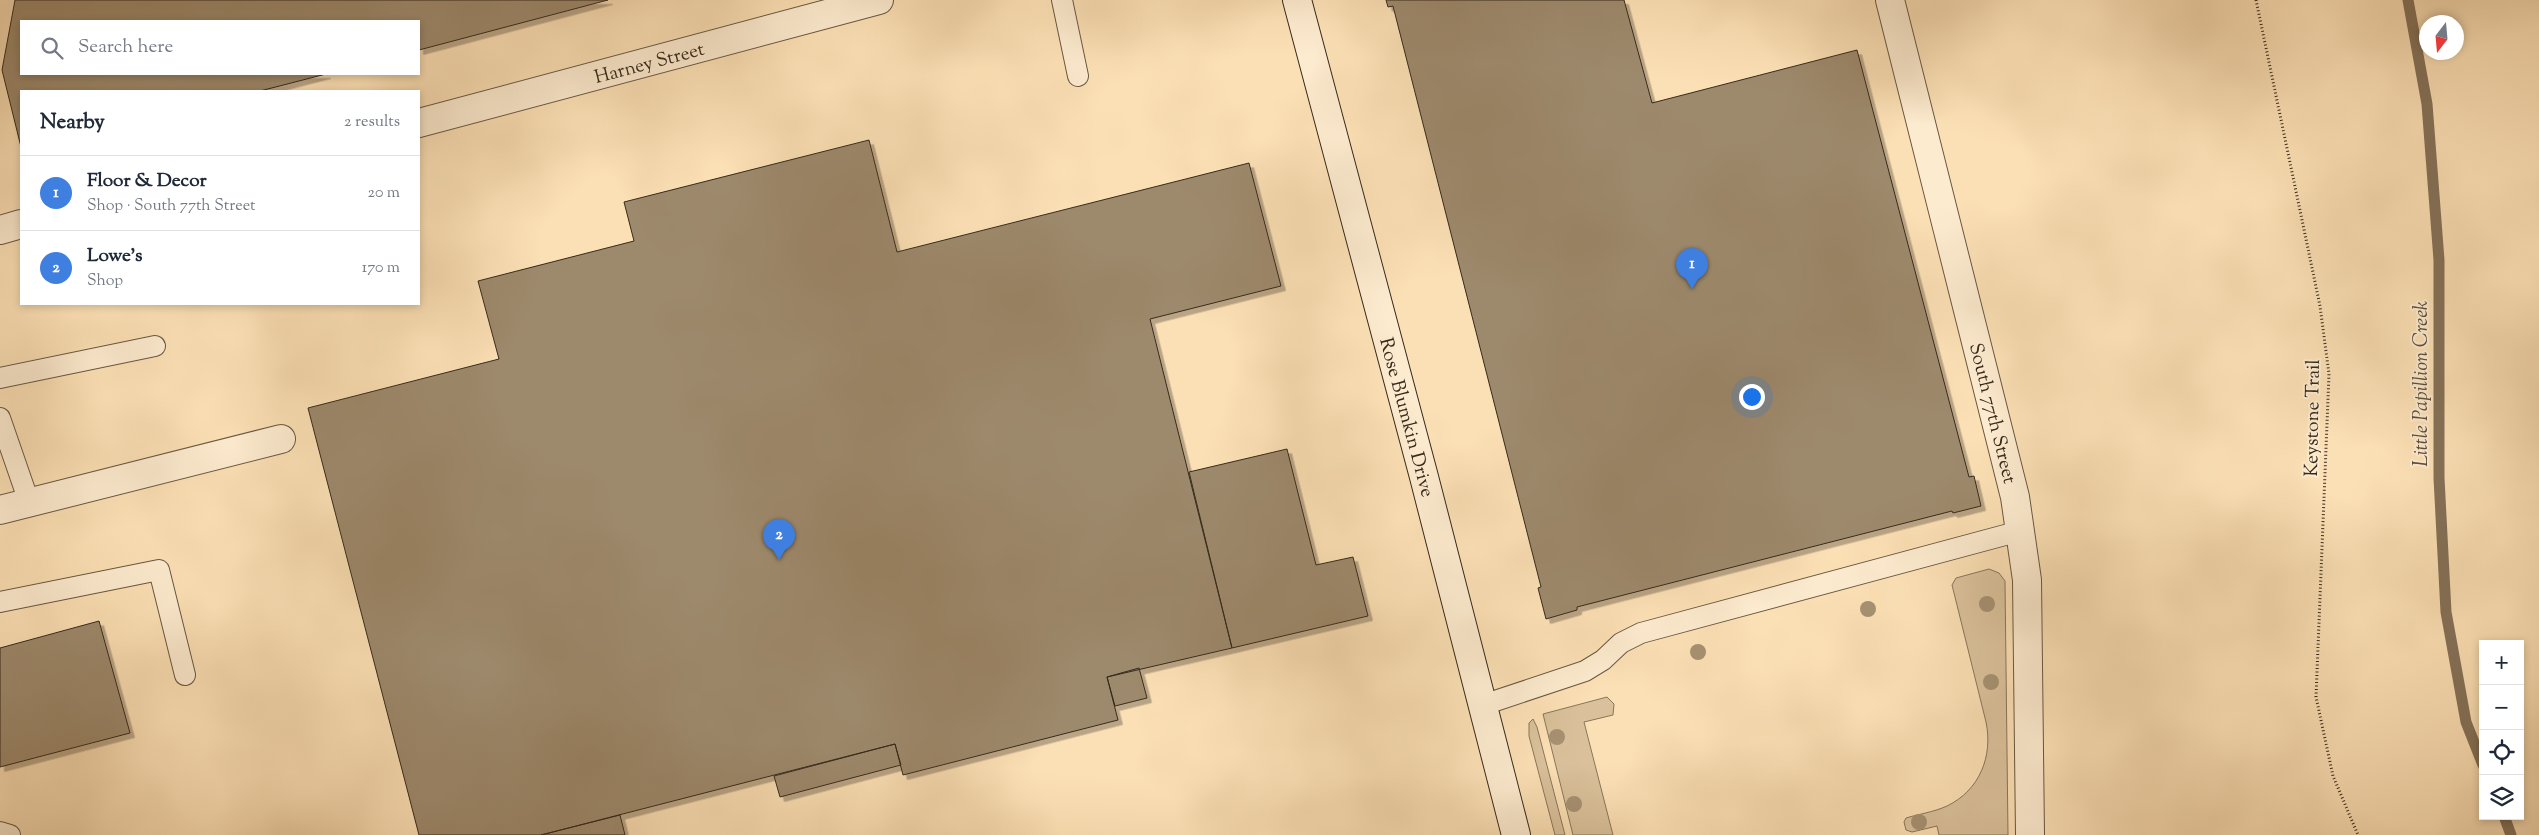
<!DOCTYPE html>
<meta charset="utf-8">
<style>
body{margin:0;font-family:"Sorts Mill Goudy",serif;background:#f2f2f3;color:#1f2937}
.controls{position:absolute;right:15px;bottom:15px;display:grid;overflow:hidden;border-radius:0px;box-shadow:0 2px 8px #0003}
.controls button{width:45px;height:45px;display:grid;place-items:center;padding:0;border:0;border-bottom:1px solid #e0e1e3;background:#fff;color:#1f2937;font:25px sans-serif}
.compass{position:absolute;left:2419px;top:15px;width:45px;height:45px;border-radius:50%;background:#fff;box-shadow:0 2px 8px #0003;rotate:196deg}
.you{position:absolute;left:1751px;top:396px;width:18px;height:18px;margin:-12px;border:4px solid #fff;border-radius:50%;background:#1a73e8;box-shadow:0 0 0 8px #1a73e833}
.badge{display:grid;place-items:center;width:32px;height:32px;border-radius:50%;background:#b45309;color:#fff;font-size:16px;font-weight:700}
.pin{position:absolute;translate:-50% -41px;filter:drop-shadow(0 1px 2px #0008)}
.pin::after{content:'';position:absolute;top:26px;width:18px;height:15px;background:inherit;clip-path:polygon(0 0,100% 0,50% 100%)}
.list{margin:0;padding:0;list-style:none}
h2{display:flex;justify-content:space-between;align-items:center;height:65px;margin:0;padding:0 20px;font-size:21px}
h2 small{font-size:16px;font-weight:400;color:#747a83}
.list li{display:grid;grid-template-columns:32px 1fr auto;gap:15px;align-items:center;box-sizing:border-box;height:75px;padding:0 20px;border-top:1px solid #e0e1e3}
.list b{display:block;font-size:19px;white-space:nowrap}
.list p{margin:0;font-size:16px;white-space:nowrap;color:#747a83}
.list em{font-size:16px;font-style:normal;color:#747a83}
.icon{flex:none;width:28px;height:28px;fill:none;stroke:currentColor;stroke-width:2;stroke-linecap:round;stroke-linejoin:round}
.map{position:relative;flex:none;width:2539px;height:835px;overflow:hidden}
.search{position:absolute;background:#fff;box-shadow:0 2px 8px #0003;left:20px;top:20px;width:400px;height:55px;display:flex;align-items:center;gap:12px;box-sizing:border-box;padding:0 18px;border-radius:0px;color:#747a83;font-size:19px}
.panel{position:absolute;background:#fff;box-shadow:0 2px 8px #0003;left:20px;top:90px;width:400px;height:215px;border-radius:0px}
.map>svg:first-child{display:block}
</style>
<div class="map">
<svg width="2539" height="835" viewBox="0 0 2539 835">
<defs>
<filter id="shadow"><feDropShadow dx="4.5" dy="4.5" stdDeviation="0" flood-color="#0004"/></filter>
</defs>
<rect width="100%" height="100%" fill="#fce0b5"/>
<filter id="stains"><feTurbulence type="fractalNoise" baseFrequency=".004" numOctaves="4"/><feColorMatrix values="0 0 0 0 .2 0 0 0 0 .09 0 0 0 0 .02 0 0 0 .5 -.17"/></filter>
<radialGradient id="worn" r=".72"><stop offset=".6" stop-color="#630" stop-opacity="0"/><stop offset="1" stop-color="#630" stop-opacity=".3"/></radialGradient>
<path fill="#dac19b" stroke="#88765c" d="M1989 569 1999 573 2005 581 2008 835H1939L1937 826 1912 832 1906 830 1904 822 1906 818C1919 814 1934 812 1947 806 1980 790 1993 756 1986 722L1952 585 1956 578Z
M1607 697 1614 704 1613 715 1584 722 1613 835H1573L1543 714Z
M1533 719 1537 727 1565 835H1555L1529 736V723Z"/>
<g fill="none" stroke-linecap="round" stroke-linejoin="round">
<path stroke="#857259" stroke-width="11" d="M2408 0 2427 104 2439 260V478L2446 612 2466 722 2483 765
M2504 816 2511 835"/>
</g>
<path fill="#9d896c" stroke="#362a1d" filter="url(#shadow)" d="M15 0H608L419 50V21H21V74H326L260 91H21V147L2 70Z
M1386 0H1624L1652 103 1857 50 1969 477 1974 476 1981 506 1953 513 1952 511 1577 607V610L1546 619 1538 588 1541 587 1393 6 1388 7Z
M869 140 897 252 1249 163 1281 286 1150 319 1232 648 1107 677 1118 720 903 775 895 744 541 835H419L308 408 499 359 478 281 634 241 624 202Z
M1287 449 1316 565 1353 557 1368 616 1232 648 1189 472Z
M99 621 130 733 0 767V648Z
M1139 668 1147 698 1115 706 1107 677Z
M895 744 901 765 780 797 774 776Z
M620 815 625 835H541Z"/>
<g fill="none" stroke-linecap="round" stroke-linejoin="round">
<defs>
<path id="lane" d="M1062 0 1078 76
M0 378 155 346
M0 418 29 502
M0 602 159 570 185 675
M1483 705 1585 671 1603 660 1621 643 1641 633 2020 531
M0 832 10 835"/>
<path id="street" d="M1890 0 2015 497 2027 580 2030 835
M419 123 879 0
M0 230 21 224
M0 510 281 439"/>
<path id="secondary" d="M1297 0 1424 477 1516 835"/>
</defs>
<use href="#lane" stroke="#685843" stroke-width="22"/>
<use href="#street" stroke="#685843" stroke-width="30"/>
<use href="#secondary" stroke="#362a1d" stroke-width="30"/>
<path stroke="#362a1d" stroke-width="3" stroke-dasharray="1 2.5" stroke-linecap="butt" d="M2256 0 2320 306 2329 374 2316 697 2333 776 2358 835"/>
<use href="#lane" stroke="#fdebcf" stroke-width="20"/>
<use href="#street" stroke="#fdebcf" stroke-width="28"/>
<use href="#secondary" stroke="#fdebcf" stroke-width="28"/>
</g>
<g fill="#a69172">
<circle cx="1987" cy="604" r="8"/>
<circle cx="1868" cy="609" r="8"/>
<circle cx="1698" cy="652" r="8"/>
<circle cx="1991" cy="682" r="8"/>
<circle cx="1557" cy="737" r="8"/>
<circle cx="1574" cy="804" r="8"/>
<circle cx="1919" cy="822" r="8"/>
</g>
<g text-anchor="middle" stroke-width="4" stroke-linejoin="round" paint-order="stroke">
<g font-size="19" fill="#362a1d" stroke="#fdebcf">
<text transform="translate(649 62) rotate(-15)" y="7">Harney Street</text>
<text transform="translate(1994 413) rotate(76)" y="7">South 77th Street</text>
<text transform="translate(1408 417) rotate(75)" y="7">Rose Blumkin Drive</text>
<text transform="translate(2311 418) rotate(-89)" y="7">Keystone Trail</text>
</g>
<g font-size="20" font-style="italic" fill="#5d4e3b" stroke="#fdebcf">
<text transform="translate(2420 384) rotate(-90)" y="7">Little Papillion Creek</text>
</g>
</g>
<rect width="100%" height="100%" filter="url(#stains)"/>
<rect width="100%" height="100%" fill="url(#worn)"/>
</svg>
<div class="controls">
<button>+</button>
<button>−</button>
<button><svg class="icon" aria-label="locate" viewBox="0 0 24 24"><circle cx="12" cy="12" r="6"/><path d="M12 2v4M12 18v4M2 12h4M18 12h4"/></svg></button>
<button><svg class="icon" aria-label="layers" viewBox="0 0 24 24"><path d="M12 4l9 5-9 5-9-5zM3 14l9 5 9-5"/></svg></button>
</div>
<svg class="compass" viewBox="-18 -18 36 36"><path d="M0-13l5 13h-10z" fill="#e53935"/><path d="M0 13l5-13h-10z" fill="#747a83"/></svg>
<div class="you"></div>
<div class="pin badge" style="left:1692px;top:289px;background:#3f7fe0">1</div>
<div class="pin badge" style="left:779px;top:560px;background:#3f7fe0">2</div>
<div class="search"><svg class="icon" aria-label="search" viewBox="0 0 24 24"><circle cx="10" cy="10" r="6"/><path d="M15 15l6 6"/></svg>Search here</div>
<section class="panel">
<h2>Nearby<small>2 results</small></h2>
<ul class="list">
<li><span class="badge" style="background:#3f7fe0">1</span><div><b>Floor &amp; Decor</b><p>Shop · South 77th Street</p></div><em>20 m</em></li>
<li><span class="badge" style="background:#3f7fe0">2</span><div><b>Lowe's</b><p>Shop</p></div><em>170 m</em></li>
</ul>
</section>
</div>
